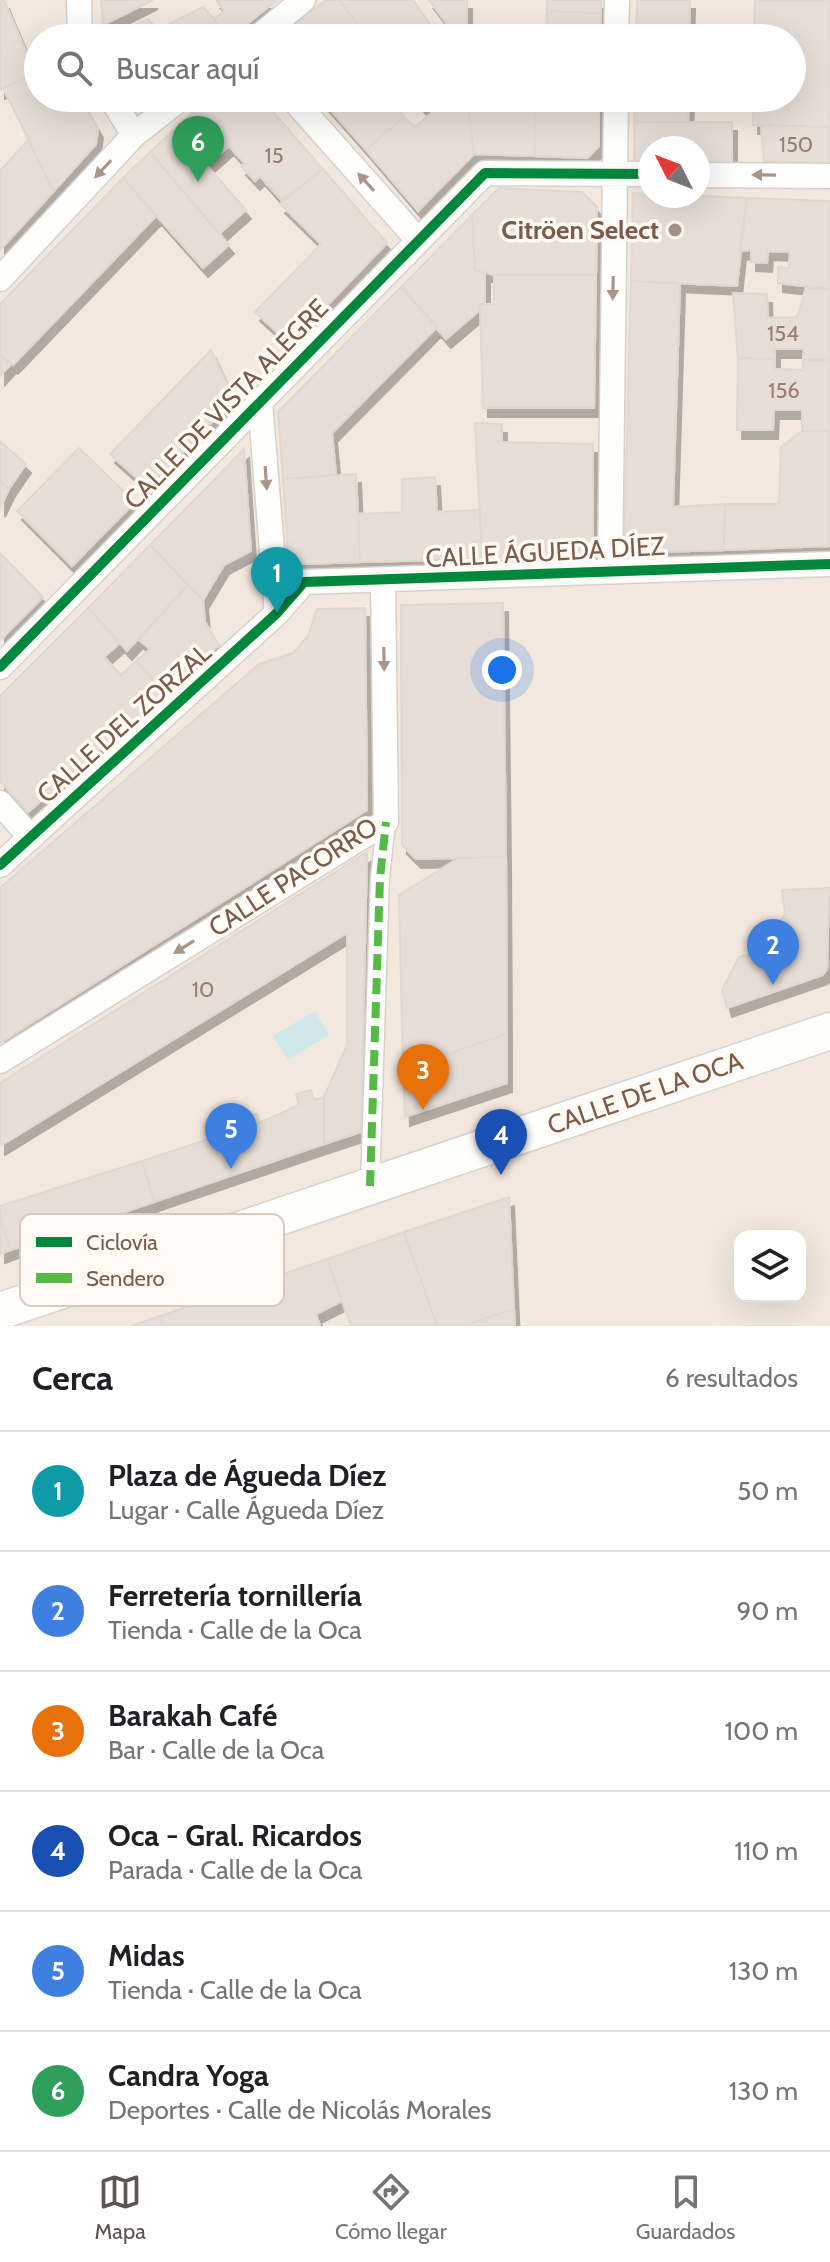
<!DOCTYPE html>
<html lang="es">
<meta charset="utf-8">
<style>
body{margin:0;font-family:Cabin,sans-serif;background:#f2f2f2;color:#202124}
.controls{position:absolute;right:24px;bottom:24px;display:grid;overflow:hidden;border-radius:16px;box-shadow:0 8px 32px #0002}
.controls button{width:72px;height:72px;display:grid;place-items:center;padding:0;border:0;border-bottom:2px solid #e0e0e0;background:#fff;color:#202124;font:40px sans-serif}
.compass{position:absolute;left:638px;top:136px;width:72px;height:72px;border-radius:50%;background:#fff;box-shadow:0 8px 32px #0002;rotate:312deg}
.you{position:absolute;left:502px;top:670px;width:28px;height:28px;margin:-20px;border:6px solid #fff;border-radius:50%;background:#1a73e8;box-shadow:0 0 0 12px #1a73e833}
.badge{display:grid;place-items:center;width:52px;height:52px;border-radius:50%;background:#5c5450;color:#fff;font-size:26px;font-weight:700}
.pin{position:absolute;translate:-50% -66px;filter:drop-shadow(0 2px 4px #0008)}
.pin::after{content:'';position:absolute;top:42px;width:28px;height:24px;background:inherit;clip-path:polygon(0 0,100% 0,50% 100%)}
.list{margin:0;padding:0;list-style:none}
h2{display:flex;justify-content:space-between;align-items:center;height:104px;margin:0;padding:0 32px;font-size:34px}
h2 small{font-size:26px;font-weight:400;color:#757577}
.list li{display:grid;grid-template-columns:52px 1fr auto;gap:24px;align-items:center;box-sizing:border-box;height:120px;padding:0 32px;border-top:2px solid #e0e0e0}
.list b{display:block;font-size:30px;white-space:nowrap}
.list p{margin:0;font-size:26px;white-space:nowrap;color:#757577}
.list em{font-size:26px;font-style:normal;color:#757577}
.icon{flex:none;width:44px;height:44px;fill:none;stroke:currentColor;stroke-width:2;stroke-linecap:round;stroke-linejoin:round}
.map{position:relative;flex:none;width:830px;height:1326px;overflow:hidden}
.search{position:absolute;background:#fff;box-shadow:0 8px 32px #0002;left:24px;right:24px;top:24px;height:88px;display:flex;align-items:center;gap:20px;box-sizing:border-box;padding:0 28px;border-radius:44px;color:#757577;font-size:30px}
.sheet{height:824px;background:#fff}
nav{display:flex;justify-content:space-around;align-items:center;box-sizing:border-box;height:112px;border-top:2px solid #e0e0e0;background:#fff;font-size:22px;color:#757577}
nav a{display:grid;justify-items:center;gap:4px}
nav .on{color:#5c5450}
.map>svg:first-child{display:block}
</style>
<div class="map">
<svg width="830" height="1326" viewBox="0 0 830 1326">
<defs>
<filter id="shadow"><feDropShadow dx="5" dy="9" stdDeviation="0" flood-color="#0004"/></filter>
</defs>
<rect width="100%" height="100%" fill="#f9f5f0"/>
<path fill="#f2e8de" fill-rule="evenodd" d="M0 0H830V1326H0ZM38 38H792V98H38ZM650 148H698V196H650ZM740 1236H800V1296H740Z"/>
<path fill="#d0e8ea" d="M315 1011 329 1035 288 1060 273 1036Z"/>
<path fill="#e6ded7" stroke="#e2d8d2" stroke-width="2" filter="url(#shadow)" d="M0 0H4L35 73 0 90Z
M101 0H153L103 25Z
M216 0H277L230 38 214 19 224 11Z
M326 0H339L368 38H285L284 32Z
M339 0H413L440 38H368Z
M429 0H467V35L458 38Z
M547 0H601V13L547 11Z
M637 0H690L689 38 636 37Z
M755 0H830V127L753 125V98H792V38H754Z
M203 7 214 19 228 38H184L171 23Z
M547 11 601 13 600 38H547Z
M148 19 160 32 171 23 184 38H108Z
M38 72V98H81L98 129 96 144 54 191 3 88Z
M208 98H261L323 169 282 201 260 176 255 181 241 166 245 164 229 146 207 165 175 129Z
M320 98H392L404 117 366 150Z
M415 98H439L424 109Z
M467 98 474 154 418 211 366 150 404 117 415 127 448 99Z
M467 98 535 104V156L474 154Z
M535 98H599V146L587 158 535 156Z
M635 98H689L688 122H634Z
M634 122H732V165H698V148H650V165H634Z
M761 125 830 127V163L764 161Z
M175 129 246 210 219 234 150 152Z
M28 140 54 191 0 250V171Z
M150 152 229 245 203 268 123 178Z
M323 169 387 243 290 344 255 312 321 244 280 204Z
M123 178 156 216 13 365 0 354V304Z
M499 188 582 192 597 207 596 275H494L475 270 472 215Z
M633 193 747 198 737 286 631 281Z
M747 198 830 201V289L778 283V267L789 268 790 252 768 251 767 263 751 262V250L739 251Z
M472 215 475 270 485 274V304H480V310L446 339 401 287Z
M494 275H596L594 408H483L480 304H494Z
M631 281 680 284 673 507 725 504 724 550 624 553Z
M401 287 438 326 332 433 336 475 283 479 278 412Z
M806 288 830 289V360H803L804 349H775V359L738 358 733 293 767 294 768 318 797 317Z
M211 350 234 399 148 488 110 454Z
M0 355 10 365 0 376Z
M738 358 775 359V369L803 370V360H830V431H802V410H774L773 430H737Z
M475 423 502 424V442L593 444V556L482 559Z
M802 431H830V546L724 550 725 504H779L781 447Z
M0 441 26 464 9 489 0 481Z
M79 448 135 502 72 566 17 511Z
M244 449 251 551 224 565 203 600 150 545Z
M356 474 360 562 304 564 288 556 283 479Z
M435 477 437 512 480 510 482 559 360 562 358 514 402 512V479Z
M0 481 9 489 0 508Z
M150 545 188 585 127 651 88 608Z
M0 553 43 597 0 640Z
M188 585 203 600 205 622 219 645 165 693 136 661 150 649 139 640Z
M503 603 506 857 416 859 402 845 401 605Z
M88 608 120 643 104 657 121 675 136 661 165 693 28 812 0 781V696Z
M365 608 367 810 0 1043V888L259 664 293 653 308 636 317 609Z
M367 852 361 1132 324 1144V1097L347 1045V933L0 1146V1083Z
M506 857 507 1034 403 1069 399 895 459 858Z
M829 888 827 969 823 975 727 1008 722 990 739 957 775 950 773 939 768 940 767 925 778 923 785 914 782 890Z
M507 1034V1083L405 1117 403 1069Z
M311 1090 314 1100 324 1097V1144L154 1202 142 1161 240 1129 237 1119 257 1114 259 1123 299 1105 296 1094Z
M142 1161 154 1202 11 1250 0 1219V1206Z
M509 1197 514 1309 462 1326H437L404 1232Z
M0 1219 11 1250 0 1254Z
M404 1232 437 1326H351L327 1259Z
M327 1259 342 1301 316 1314 320 1326H163L160 1316Z
M514 1309 515 1326H462Z
M160 1316 163 1326H131Z"/>
<g fill="none" stroke-linecap="round" stroke-linejoin="round">
<defs>
<path id="pedestrian" d="M370 1186 380 878 386 822"/>
<path id="minor" d="M79 0 80 38
M257 38 303 0
M616 38 617 0
M111 98 134 135
M292 98 418 240
M698 175 830 176
M0 279 134 135 181 98
M260 401 277 613
M610 570 616 98
M0 667 485 173 650 174
M0 803 31 838
M0 865 277 613 304 582 830 564
M0 1061 386 822 383 581"/>
<path id="secondary" d="M0 1311 830 1031"/>
</defs>
<use href="#pedestrian" stroke="#d7d1cb" stroke-width="21"/>
<use href="#minor" stroke="#d7d1cb" stroke-width="27"/>
<use href="#secondary" stroke="#d9d2cb" stroke-width="39"/>
<use href="#pedestrian" stroke="#fefefd" stroke-width="18"/>
<use href="#minor" stroke="#fefefd" stroke-width="24"/>
<use href="#secondary" stroke="#fefefd" stroke-width="36"/>
<path stroke="#58b947" stroke-width="8" stroke-dasharray="16 8" stroke-linecap="butt" d="M370 1186 380 878 386 822"/>
<defs>
<path id="cycleway" d="M0 667 485 173 650 174
M0 865 277 613 304 582 830 564"/>
</defs>
<use href="#cycleway" stroke="#fffaf3" stroke-width="15"/>
<use href="#cycleway" stroke="#00873e" stroke-width="10"/>
</g>
<defs><path id="oneway-solid" d="M-6-.8H1V-3.2L6.5 0L1 3.2V.8H-6Z" transform="scale(2)"/></defs>
<g fill="#a8958b">
<use href="#oneway-solid" transform="translate(103 169) rotate(133)"/>
<use href="#oneway-solid" transform="translate(764 175) rotate(-179)"/>
<use href="#oneway-solid" transform="translate(366 182) rotate(-132)"/>
<use href="#oneway-solid" transform="translate(613 288) rotate(91)"/>
<use href="#oneway-solid" transform="translate(266 478) rotate(86)"/>
<use href="#oneway-solid" transform="translate(384 659) rotate(89)"/>
<use href="#oneway-solid" transform="translate(184 947) rotate(148)"/>
</g>
<circle fill="#a69286" stroke="#fffaf3" stroke-width="3" cx="675" cy="230" r="8"/>
<g text-anchor="middle" stroke-width="7" stroke-linejoin="round" paint-order="stroke">
<g font-size="22" fill="#977e72">
<text x="796" y="152">150</text>
<text x="274" y="163">15</text>
<text x="783" y="341">154</text>
<text x="784" y="398">156</text>
<text x="203" y="997">10</text>
</g>
<g font-size="26" font-weight="bold" fill="#7a5c4d" stroke="#fffaf3" text-anchor="end">
<text x="659" y="239">Citröen Select</text>
</g>
<g font-size="26" fill="#7a5c4d" stroke="#fffaf3">
<text transform="translate(226 404) rotate(-46)" y="9">CALLE DE VISTA ALEGRE</text>
<text transform="translate(545 552) rotate(-3)" y="9">CALLE ÁGUEDA DÍEZ</text>
<text transform="translate(124 723) rotate(-42)" y="9">CALLE DEL ZORZAL</text>
<text transform="translate(293 877) rotate(-33)" y="9">CALLE PACORRO</text>
<text transform="translate(645 1093) rotate(-19)" y="9">CALLE DE LA OCA</text>
</g>
</g>
<rect x="20" y="1214" width="264" height="92" rx="12" fill="#fffaf3" stroke="#d7cbc1" stroke-width="2"/>
<rect x="36" y="1237" width="36" height="10" fill="#00873e"/>
<rect x="36" y="1273" width="36" height="10" fill="#58b947"/>
<g font-size="22" fill="#7a5c4d">
<text x="86" y="1250">Ciclovía</text>
<text x="86" y="1286">Sendero</text>
</g>
</svg>
<div class="controls">
<button><svg class="icon" aria-label="layers" viewBox="0 0 24 24"><path d="M12 4l9 5-9 5-9-5zM3 14l9 5 9-5"/></svg></button>
</div>
<svg class="compass" viewBox="-18 -18 36 36"><path d="M0-13l5 13h-10z" fill="#e53935"/><path d="M0 13l5-13h-10z" fill="#757577"/></svg>
<div class="you"></div>
<div class="pin badge" style="left:277px;top:613px;background:#0f9aa8">1</div>
<div class="pin badge" style="left:773px;top:985px;background:#3f7fe0">2</div>
<div class="pin badge" style="left:423px;top:1110px;background:#e8710a">3</div>
<div class="pin badge" style="left:501px;top:1175px;background:#1a4fb4">4</div>
<div class="pin badge" style="left:231px;top:1169px;background:#3f7fe0">5</div>
<div class="pin badge" style="left:198px;top:182px;background:#2e9e5b">6</div>
<div class="search"><svg class="icon" aria-label="search" viewBox="0 0 24 24"><circle cx="10" cy="10" r="6"/><path d="M15 15l6 6"/></svg>Buscar aquí</div>
</div>
<section class="sheet">
<h2>Cerca<small>6 resultados</small></h2>
<ul class="list">
<li><span class="badge" style="background:#0f9aa8">1</span><div><b>Plaza de Águeda Díez</b><p>Lugar · Calle Águeda Díez</p></div><em>50 m</em></li>
<li><span class="badge" style="background:#3f7fe0">2</span><div><b>Ferretería tornillería</b><p>Tienda · Calle de la Oca</p></div><em>90 m</em></li>
<li><span class="badge" style="background:#e8710a">3</span><div><b>Barakah Café</b><p>Bar · Calle de la Oca</p></div><em>100 m</em></li>
<li><span class="badge" style="background:#1a4fb4">4</span><div><b>Oca - Gral. Ricardos</b><p>Parada · Calle de la Oca</p></div><em>110 m</em></li>
<li><span class="badge" style="background:#3f7fe0">5</span><div><b>Midas</b><p>Tienda · Calle de la Oca</p></div><em>130 m</em></li>
<li><span class="badge" style="background:#2e9e5b">6</span><div><b>Candra Yoga</b><p>Deportes · Calle de Nicolás Morales</p></div><em>130 m</em></li>
</ul>
</section>
<nav>
<a class="on"><svg class="icon" aria-label="map" viewBox="0 0 24 24"><path d="M3 6l6-2 6 2 6-2v14l-6 2-6-2-6 2zM9 4v14M15 6v14"/></svg>Mapa</a>
<a><svg class="icon" aria-label="directions" viewBox="0 0 24 24"><path d="M12 3l9 9-9 9-9-9zM9 14v-3h6M13 9l2 2-2 2"/></svg>Cómo llegar</a>
<a><svg class="icon" aria-label="saved" viewBox="0 0 24 24"><path d="M7 4h10v16l-5-4-5 4z"/></svg>Guardados</a>
</nav>
